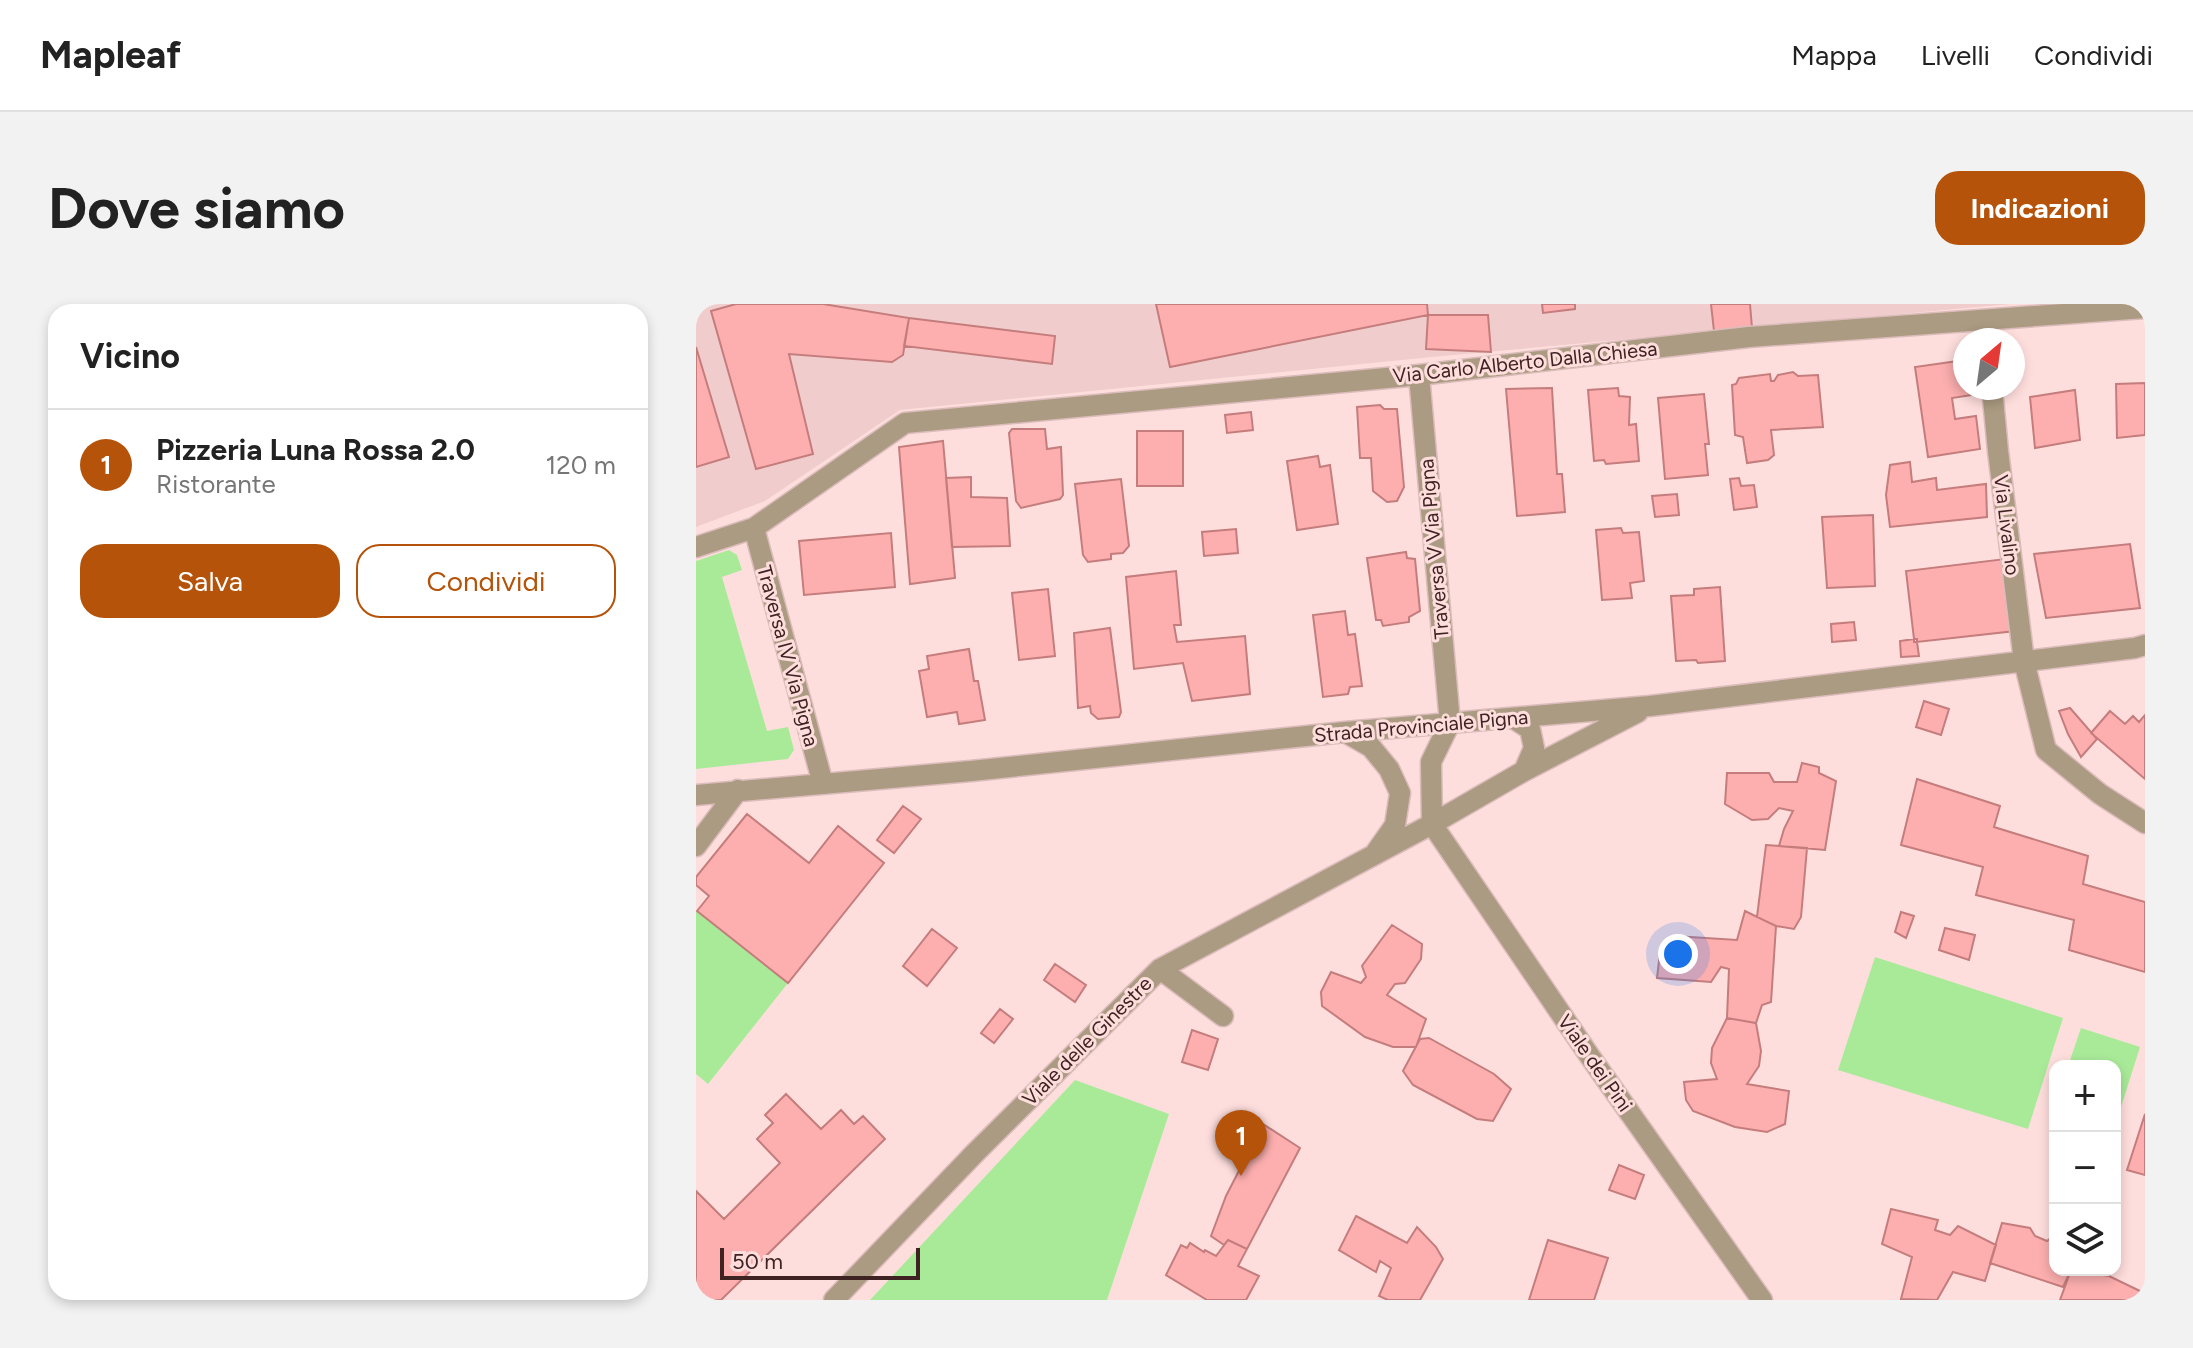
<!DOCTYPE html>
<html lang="it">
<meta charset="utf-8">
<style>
body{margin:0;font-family:Figtree,sans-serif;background:#f2f2f2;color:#222}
.controls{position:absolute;right:24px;bottom:24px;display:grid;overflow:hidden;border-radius:16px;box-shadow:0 4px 12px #0003}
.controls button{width:72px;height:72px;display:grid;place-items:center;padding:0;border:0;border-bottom:2px solid #e0e0e0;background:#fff;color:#222;font:40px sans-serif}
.compass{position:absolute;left:1257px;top:24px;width:72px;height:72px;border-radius:50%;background:#fff;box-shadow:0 4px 12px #0003;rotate:29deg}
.scale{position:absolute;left:24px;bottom:20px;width:200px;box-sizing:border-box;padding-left:8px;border:4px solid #3f2222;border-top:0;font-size:22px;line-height:28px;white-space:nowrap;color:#3f2222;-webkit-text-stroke:6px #fededd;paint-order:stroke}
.you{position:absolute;left:982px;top:650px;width:28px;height:28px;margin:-20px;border:6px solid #fff;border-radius:50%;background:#1a73e8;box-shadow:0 0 0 12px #1a73e833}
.badge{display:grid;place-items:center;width:52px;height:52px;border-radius:50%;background:#b45309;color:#fff;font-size:26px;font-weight:700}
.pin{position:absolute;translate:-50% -66px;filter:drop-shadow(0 2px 4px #0008)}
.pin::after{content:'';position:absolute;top:42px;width:28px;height:24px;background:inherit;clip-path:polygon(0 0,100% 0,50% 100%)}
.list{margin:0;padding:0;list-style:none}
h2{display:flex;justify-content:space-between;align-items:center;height:104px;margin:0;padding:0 32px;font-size:34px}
h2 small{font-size:26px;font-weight:400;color:#767676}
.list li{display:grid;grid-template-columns:52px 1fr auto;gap:24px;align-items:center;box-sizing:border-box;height:112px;padding:0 32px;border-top:2px solid #e0e0e0}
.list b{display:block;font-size:30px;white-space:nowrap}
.list p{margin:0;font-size:26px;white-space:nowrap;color:#767676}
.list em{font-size:26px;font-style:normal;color:#767676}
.actions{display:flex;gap:16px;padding:24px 32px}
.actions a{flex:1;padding:18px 0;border:2px solid #b45309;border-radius:24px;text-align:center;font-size:28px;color:#b45309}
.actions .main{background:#b45309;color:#fff}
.icon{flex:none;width:44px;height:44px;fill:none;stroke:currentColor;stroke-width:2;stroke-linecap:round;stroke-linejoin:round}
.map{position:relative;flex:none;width:1449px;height:996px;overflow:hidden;border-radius:24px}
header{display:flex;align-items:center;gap:48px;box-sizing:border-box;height:112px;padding:0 40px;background:#fff;border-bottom:2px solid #e0e0e0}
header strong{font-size:38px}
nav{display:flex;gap:44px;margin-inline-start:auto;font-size:28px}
.intro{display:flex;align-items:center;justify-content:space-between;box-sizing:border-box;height:192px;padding:0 48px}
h1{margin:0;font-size:56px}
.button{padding:20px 36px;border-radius:24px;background:#b45309;color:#fff;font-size:28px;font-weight:700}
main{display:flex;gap:48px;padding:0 48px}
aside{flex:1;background:#fff;border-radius:24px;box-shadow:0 4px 12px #0003}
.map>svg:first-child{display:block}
</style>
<header>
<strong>Mapleaf</strong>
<nav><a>Mappa</a><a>Livelli</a><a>Condividi</a></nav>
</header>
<div class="intro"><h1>Dove siamo</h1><a class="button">Indicazioni</a></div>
<main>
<aside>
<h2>Vicino<small></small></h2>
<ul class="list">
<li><span class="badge">1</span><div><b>Pizzeria Luna Rossa 2.0</b><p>Ristorante</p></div><em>120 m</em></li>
</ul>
<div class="actions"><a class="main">Salva</a><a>Condividi</a></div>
</aside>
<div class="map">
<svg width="1449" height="996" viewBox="0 0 1449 996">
<rect width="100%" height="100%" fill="#fededd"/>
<path fill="#f0cdcc" d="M0 0H1315L736 53 204 106 69 197 0 223Z"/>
<path fill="#a9ea99" d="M33 246 41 251 46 266 26 273 71 427 92 423 98 446 92 455 0 465V257Z
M0 606 92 679 12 780 0 770Z
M1179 653 1367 714 1332 825 1142 766Z
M1385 724 1444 743 1419 822V762H1372Z
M379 776 473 810 411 996H174Z"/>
<path fill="#fdafaf" stroke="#c47d7c" stroke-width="2" d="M40 0H127L213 14 207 51 196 58 93 50 117 150 60 165 15 7Z
M460 0H731L732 11 474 63Z
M846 0H879V5L847 9Z
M1015 0H1054L1056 24 1018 27Z
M732 11H792L795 48 730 45Z
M213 14 359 32 356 60 208 42Z
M0 43 33 153 0 163Z
M1269 56V84H1275L1276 91 1256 94 1259 115 1280 112 1284 145 1232 153 1219 63Z
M1097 68 1102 72 1122 71 1127 123 1075 126 1078 151 1072 156 1051 159 1047 133 1039 131 1036 81 1040 80 1043 74 1074 70 1075 77H1078L1082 71Z
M1449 79V131L1421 134 1420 80Z
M856 84 861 170H866L869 208 821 212 810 85Z
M922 84 923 92 934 93 933 121 940 120 943 157 910 160 908 156 898 157 892 86Z
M1379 86 1384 136 1339 144 1334 93Z
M1008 90 1013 140H1009L1012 171 969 175 962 94Z
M684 101 688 105H701L708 183 701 197 691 198 677 187 675 154H664L661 103Z
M555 108 557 126 531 129 529 111Z
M316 125H349L351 145 365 143 367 191 364 195 325 204 320 197 313 129Z
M441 127H487V182H441Z
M247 137 259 274 214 280 203 143Z
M622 152 624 163 634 161 642 220 601 226 591 157Z
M1214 158 1216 178 1240 174 1241 186 1290 180 1291 213 1194 223 1190 191 1194 161Z
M275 173V193L311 194 314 242 256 243 250 174Z
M1043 174 1045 182 1058 181 1061 203 1038 206 1034 175Z
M425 175 433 242 427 249 415 250V255L392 258 387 251 379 180Z
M981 190 983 211 959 213 956 192Z
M1177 211 1179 282 1131 284 1126 213Z
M925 224 927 229 943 228 948 277 934 279 936 294 906 296 900 226Z
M540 225 542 249 508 252 506 228Z
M195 229 199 283 108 291 103 237Z
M1434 240 1444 304 1350 314 1338 250Z
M710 248 711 254 719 255 724 307 713 313V318L687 322 685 316H680L671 254Z
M1309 255 1319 327 1221 338V335H1218L1210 267Z
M480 267 485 321H478L481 338 549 332 554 390 496 397 487 359 438 365 430 273Z
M1024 283 1029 357 1002 359 1000 356 980 357 975 292 998 291V285Z
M352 285 359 352 323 356 316 289Z
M649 307 652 331 659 330 666 382 654 383 652 390 627 393 617 311Z
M1158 318 1160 336 1136 338 1135 320Z
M414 324 425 408 423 413 402 415 395 409 394 402 382 404 378 329Z
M1218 335V338H1221L1223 352 1205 353 1204 337Z
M273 345 278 377H282L289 416 263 420 261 408 231 413 223 367 233 365 231 352Z
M1228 397 1253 405 1245 431 1220 423Z
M1374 404 1401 435 1385 453 1372 430 1363 407Z
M1414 407 1429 420 1437 412 1443 418 1449 411V475L1395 429Z
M1106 459 1123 463V469L1140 477 1129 546 1083 542 1088 525 1097 507 1083 504 1072 515 1056 516 1029 500 1031 469H1073L1078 478H1101Z
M1221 475 1304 502 1298 523 1392 552 1387 580 1449 598V668L1373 646 1378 616 1280 591 1287 563 1205 541Z
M207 502 225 515 198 549 181 536Z
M51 510 113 559 142 522 188 559 92 679 1 607 13 592 0 581V573Z
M1070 541 1111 544 1105 613 1098 625 1080 622 1061 613Z
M1049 607 1080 622 1075 698 1066 701 1060 719 1031 714 1033 665 1025 663 1015 678 961 674 964 648 973 650 979 632 1041 636Z
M1205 608 1218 612 1210 634 1199 628Z
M696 621 726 640 725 655 709 679 699 680 691 691 730 715 720 743H697L669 733 626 702 625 688 635 668 665 679 670 673 666 662Z
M1249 624 1279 631 1273 656 1243 646Z
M236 625 261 644 231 682 207 662Z
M359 660 390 681 379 698 348 676Z
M304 705 317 715 298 739 285 729Z
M1031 714 1060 719 1065 747 1063 762 1051 780 1093 787 1089 820 1071 828 1039 823 997 807 990 796 988 778 1021 775 1015 759 1016 744Z
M496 726 522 735 512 766 486 758Z
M733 734 798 770 815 785 797 817 781 815 717 781 707 767 724 735Z
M90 790 125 825 145 806 158 820 167 812 189 835 25 996H0V887L28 915 84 859 61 835 77 819 69 811Z
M1449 810V871L1431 866Z
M567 820 604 844 551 945 532 936 528 941 515 932 530 892Z
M923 861 948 871 939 895 913 886Z
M1195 905 1242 916 1239 926 1254 931 1262 922 1300 941 1289 977 1257 968 1241 996 1205 995 1216 953 1186 940Z
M660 912 711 939 721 923 740 943 747 955 724 996H692L683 992 695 964 684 957 680 968 643 946Z
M1306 919 1334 924 1339 932 1351 937 1355 934 1359 936V966H1375L1367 983 1294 959Z
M532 936 551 945 542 962 563 972 550 996H511L470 971 485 941 491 944 494 939 508 948 509 946 520 952Z
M852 936 912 954 898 996H833Z
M1375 966 1413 972 1448 989 1446 996H1364Z"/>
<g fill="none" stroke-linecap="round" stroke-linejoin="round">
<defs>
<path id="minor" d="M723 71 754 419
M1296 84 1302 147 1328 357 1350 446 1404 490 1449 519
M58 224 127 480
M0 243 58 224 209 119 723 71 1053 33 1449 4
M817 414 834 425 838 444 828 467
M649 428 675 443 693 465 704 489 699 521 680 548
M0 491 275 467 649 428 954 402 1439 344 1449 341
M736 520 895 754 1066 996
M736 520 735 458 754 419
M0 542 42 486
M464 665 527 712
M138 996 278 850 464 665 736 520 828 467 942 408"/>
</defs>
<use href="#minor" stroke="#dcbcbb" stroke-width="23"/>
<use href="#minor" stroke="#ab9b82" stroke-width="20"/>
</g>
<g text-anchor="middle" stroke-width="6" stroke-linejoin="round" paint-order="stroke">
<g font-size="20" fill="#3f2222" stroke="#fededd">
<text transform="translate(829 58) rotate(-6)" y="7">Via Carlo Alberto Dalla Chiesa</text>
<text transform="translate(1311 221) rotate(83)" y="7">Via Livalino</text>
<text transform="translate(738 245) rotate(-95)" y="7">Traversa V Via Pigna</text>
<text transform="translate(92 352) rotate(75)" y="7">Traversa IV Via Pigna</text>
<text transform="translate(725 422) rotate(-5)" y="7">Strada Provinciale Pigna</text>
<text transform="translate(391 737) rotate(-45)" y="7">Viale delle Ginestre</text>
<text transform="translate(899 759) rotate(55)" y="7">Viale dei Pini</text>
</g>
</g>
</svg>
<div class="controls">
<button>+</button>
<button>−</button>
<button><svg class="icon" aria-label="layers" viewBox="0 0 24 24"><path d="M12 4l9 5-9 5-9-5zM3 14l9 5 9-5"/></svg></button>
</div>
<svg class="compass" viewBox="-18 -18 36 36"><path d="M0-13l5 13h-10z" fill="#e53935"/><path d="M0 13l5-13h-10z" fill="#767676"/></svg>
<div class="scale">50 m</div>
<div class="you"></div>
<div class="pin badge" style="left:545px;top:872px">1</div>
</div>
</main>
